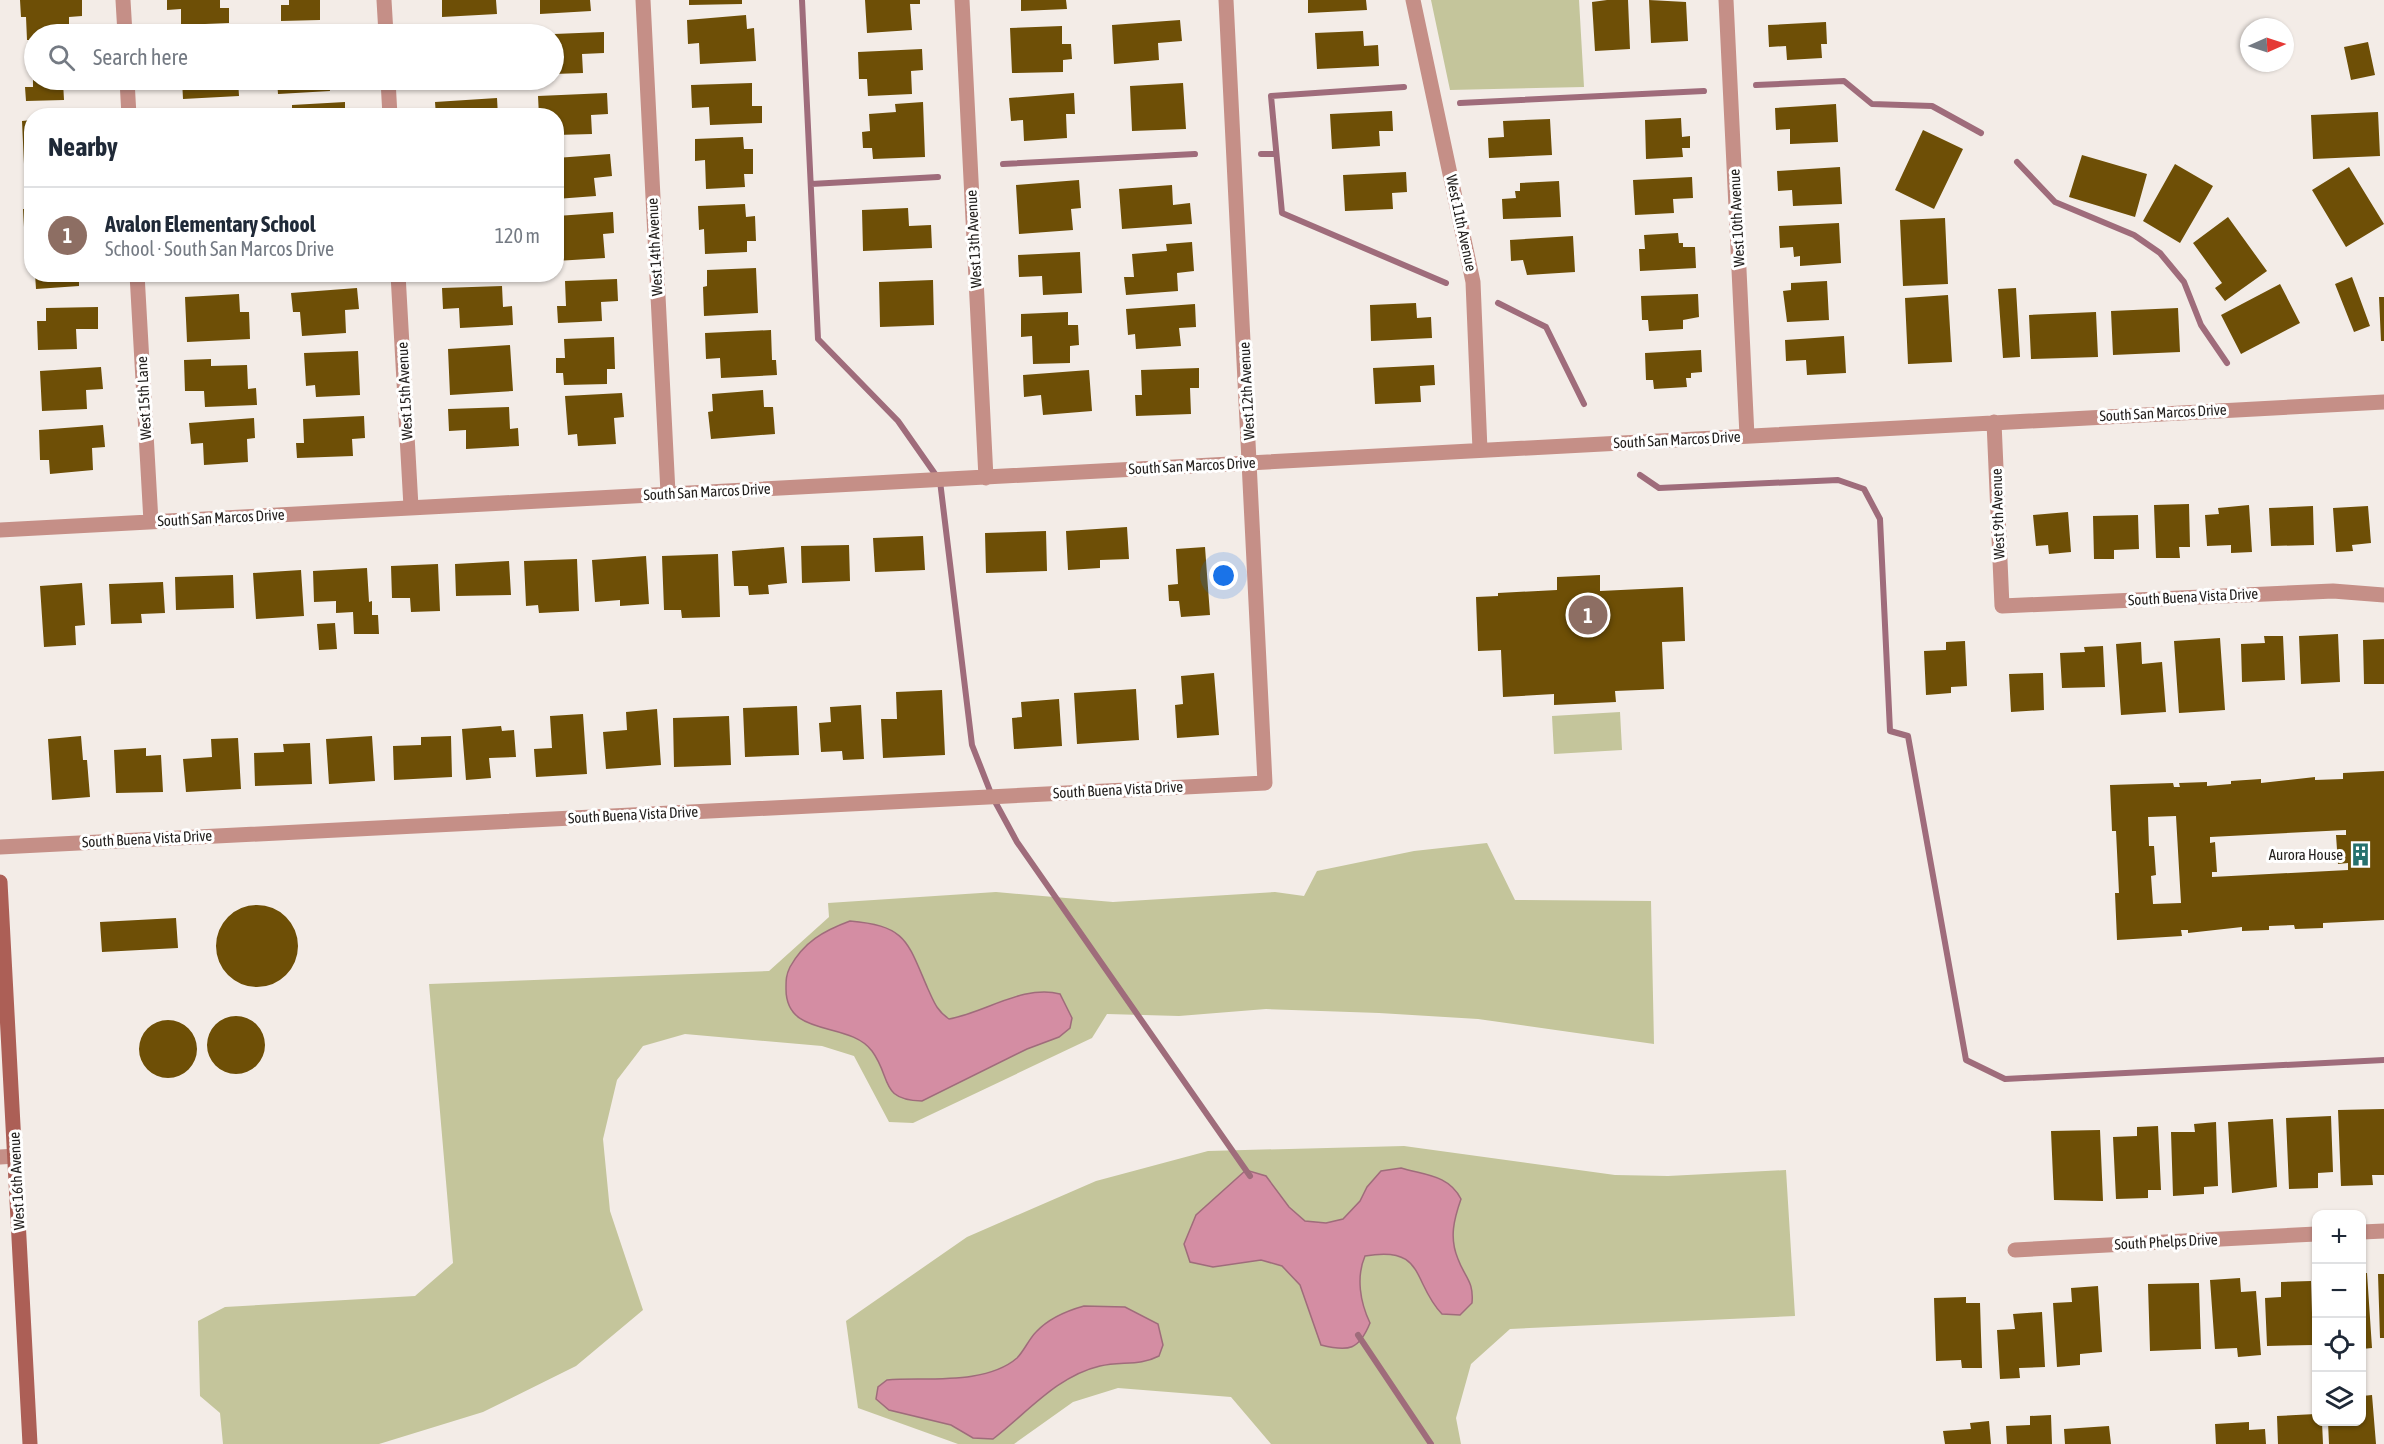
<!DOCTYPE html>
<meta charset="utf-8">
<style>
body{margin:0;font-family:"Asap Condensed",sans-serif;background:#f6f6f7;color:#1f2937}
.controls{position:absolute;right:18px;bottom:18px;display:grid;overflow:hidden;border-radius:12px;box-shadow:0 2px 4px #0004}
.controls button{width:54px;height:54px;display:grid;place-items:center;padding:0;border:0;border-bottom:2px solid #e0e1e3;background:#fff;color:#1f2937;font:30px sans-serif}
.compass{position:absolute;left:2240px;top:18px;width:54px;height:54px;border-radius:50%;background:#fff;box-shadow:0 2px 4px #0004;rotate:87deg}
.you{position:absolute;left:1224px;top:576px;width:21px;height:21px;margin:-15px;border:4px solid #fff;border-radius:50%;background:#1a73e8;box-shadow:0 0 0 9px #1a73e833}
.badge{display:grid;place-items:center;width:39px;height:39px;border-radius:50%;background:#26716e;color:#fff;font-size:20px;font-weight:700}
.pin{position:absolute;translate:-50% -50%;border:3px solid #fff;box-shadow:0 2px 6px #0006}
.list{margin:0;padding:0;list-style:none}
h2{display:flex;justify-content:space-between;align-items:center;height:78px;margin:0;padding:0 24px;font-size:26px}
h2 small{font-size:20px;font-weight:400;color:#747a83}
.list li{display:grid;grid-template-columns:39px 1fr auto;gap:18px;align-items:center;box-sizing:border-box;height:96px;padding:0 24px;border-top:2px solid #e0e1e3}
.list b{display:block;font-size:22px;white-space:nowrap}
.list p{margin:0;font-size:20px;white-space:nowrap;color:#747a83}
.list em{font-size:20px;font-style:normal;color:#747a83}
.icon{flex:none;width:33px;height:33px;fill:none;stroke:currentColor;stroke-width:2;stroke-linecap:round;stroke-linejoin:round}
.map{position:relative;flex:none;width:2384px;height:1444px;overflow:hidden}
.search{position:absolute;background:#fff;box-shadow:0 2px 4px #0004;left:24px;top:24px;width:540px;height:66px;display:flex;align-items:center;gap:15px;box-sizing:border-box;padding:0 21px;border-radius:33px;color:#747a83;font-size:22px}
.panel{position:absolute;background:#fff;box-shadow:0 2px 4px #0004;left:24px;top:108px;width:540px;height:174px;border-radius:24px}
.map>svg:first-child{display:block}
</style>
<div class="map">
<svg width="2384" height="1444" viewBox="0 0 2384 1444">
<rect width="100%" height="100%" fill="#f3ece7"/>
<path fill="#c4c59b" d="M1431 0H1579L1584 87 1450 90Z
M1620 712 1622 750 1554 754 1552 716Z
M1487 843 1515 900 1651 901 1654 1044 1478 1019 1379 1013 1266 1009 1179 1016 1107 1014 1092 1038 913 1123 889 1122 854 1056 822 1046 685 1034 643 1046 617 1080 603 1139 610 1211 643 1310 576 1366 483 1412 379 1444H223L220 1413 200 1396 198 1321 225 1307 415 1296 453 1263 429 984 769 971 829 917 828 903 996 892 1113 902 1275 892 1304 896 1317 871 1414 851Z
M1404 1146 1615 1175 1668 1176 1786 1170 1795 1316 1510 1329 1471 1364 1456 1418 1461 1444H1271L1231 1397 1118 1388 1073 1402 1014 1444H958L858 1408 846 1321 967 1237 1096 1181 1208 1151Z"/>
<path fill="#d48da3" stroke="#9f6c7b" stroke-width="1.5" d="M850 921C907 926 907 941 928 989 934 1002 937 1011 949 1019 984 1013 1024 984 1060 994L1072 1018 1070 1028 1059 1037 1027 1049 922 1101C879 1100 892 1078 872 1051 849 1020 786 1039 786 989 786 980 786 975 790 967 804 942 823 931 850 921Z
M1401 1168C1425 1175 1449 1175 1461 1199 1454 1219 1449 1238 1458 1259 1465 1278 1474 1281 1472 1303L1460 1315 1442 1314C1412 1283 1426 1245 1365 1256 1356 1277 1360 1302 1370 1323 1359 1350 1349 1352 1321 1345L1300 1285 1282 1266 1261 1260 1213 1267 1190 1262 1184 1244 1196 1215 1246 1170 1266 1176 1289 1207 1305 1221 1326 1223 1343 1219 1360 1201 1367 1187 1381 1171Z
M1084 1306 1125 1307 1158 1324 1163 1345 1159 1356C1140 1366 1121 1361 1100 1366 1057 1376 1027 1413 993 1439L973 1438 951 1425 889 1410 876 1399 878 1387 887 1380C926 1377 986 1385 1017 1358 1024 1351 1029 1339 1036 1332 1049 1318 1066 1311 1084 1306Z"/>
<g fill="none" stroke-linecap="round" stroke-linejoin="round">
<path stroke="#9f6c7b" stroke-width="6" d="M802 0 818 339 898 421 940 481 972 745 992 796 1017 842 1250 1176
M1756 85 1844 81 1872 104 1932 106 1981 133
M1404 87 1271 96 1282 213 1446 283
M1460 103 1704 91
M1261 154H1274
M2017 162 2055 202 2134 235 2160 253 2184 282 2201 325 2227 363
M1003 164 1195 154
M811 184 938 177
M1498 303 1546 327 1584 404
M1640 475 1659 488 1838 480 1864 489 1880 519 1890 731 1908 736 1966 1060 2005 1079 2384 1060
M1358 1335 1431 1444"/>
</g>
<path fill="#6e4f06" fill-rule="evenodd" d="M20 0H82V16L69 17V34H34V40H27L26 17H21Z
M167 0H220V8H229V23L181 25V9L167 10Z
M289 0H320V20L281 21V5H289Z
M442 0H496L497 14 442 17Z
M540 0H590L591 11 540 14Z
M689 0H742V4L689 5Z
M865 0H920V4H910L912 30 867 33Z
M1021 0H1066L1067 9 1021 11Z
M1308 0H1366L1367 10 1308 13Z
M1607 0H1628L1630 49 1595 51 1592 2Z
M1649 0 1686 2 1688 41 1651 43Z
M746 15 747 29 754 28 756 61 700 64 699 43 688 44 687 20Z
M1180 20 1182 41 1158 43 1159 60 1114 64 1112 25Z
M1826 22 1827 44H1821L1822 58 1787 60 1786 46 1769 47 1768 25Z
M1062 26V44H1071L1072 59 1063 60V72L1012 73 1010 28Z
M1363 31 1364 46 1378 45 1379 66 1317 69 1315 33Z
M604 32V53L582 54 583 73 554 74V34Z
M2368 42 2375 75 2351 80 2344 47Z
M922 49 923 70 911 71 912 94 868 96 867 79H859L858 52Z
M33 80H70V81L63 82 64 100 26 101 25 87H33Z
M182 80H238L239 96 183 99Z
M277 80H329L330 91 278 94Z
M448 80H500L501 82 448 86Z
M752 83V106H762V123L710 125 709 107 692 108 691 85Z
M1183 83 1186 129 1132 131 1130 86Z
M607 93 608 114 591 115 592 134 556 135V116H539L538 96Z
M1074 93 1075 114H1066L1067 138 1024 141 1023 120 1011 121 1009 98Z
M497 98 498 116H436L435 102Z
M345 102V116H292V105Z
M923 102 925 157 873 159 872 148H863L862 132 870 131 869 114 896 112 895 104Z
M1836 104 1838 142 1790 144V129L1776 130 1775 108Z
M236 111V116H190V114Z
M1392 111 1393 131H1379L1380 146 1332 149 1330 114Z
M2378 112 2380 156 2313 159 2311 115Z
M1681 118 1682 137 1690 136V148H1682L1683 157 1646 159 1645 120Z
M1550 119 1552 155 1489 158 1488 138 1504 137 1503 121Z
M32 120V163L24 164 22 121Z
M1923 130 1963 149 1934 209 1895 190Z
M743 137 744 149H753V174H744L745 187 706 189 705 160 695 161V139Z
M610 154 612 176 594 178 596 196 556 199V158Z
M2082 155 2147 174 2135 217 2069 197Z
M2175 164 2213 186 2180 243 2143 221Z
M1840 167 1842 204 1793 206 1792 190 1778 191 1777 171Z
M2349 167 2384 224 2346 247 2312 190Z
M1406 172 1407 192 1392 193 1393 209 1345 211 1343 175Z
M1692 177 1693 198 1673 199 1674 213 1635 215 1633 180Z
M1079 180 1081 208 1071 209 1073 230 1019 234 1016 185Z
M1559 181 1561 217 1503 219 1502 199 1516 198 1515 191H1520V183Z
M1172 185 1173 205 1190 203 1192 224 1122 229 1119 189Z
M745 204 746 217 755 216 756 241H747V252L705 254 704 229 699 230 698 206Z
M908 208 909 226 931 225 932 248 863 251 862 210Z
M23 209H32V227H24Z
M613 212 614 233 603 234 605 258 556 261 557 216Z
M2228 217 2267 271 2225 301 2215 288 2222 283 2193 243Z
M1945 218 1948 284 1903 286 1900 220Z
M1839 223 1841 263 1800 266V256L1794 257 1793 247 1780 248 1779 226Z
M1678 233 1679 243H1683V247H1695L1696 268 1640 271 1639 249H1645L1644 235Z
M1573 236 1575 272 1527 275 1523 260 1511 261 1510 240Z
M1192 242 1194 271 1177 273 1178 291 1126 295 1124 277H1134L1132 254 1167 251 1166 244Z
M1080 252 1082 293 1043 295 1042 276 1019 277 1018 255Z
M756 268 758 313 704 316 703 287 707 286V270Z
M35 274H79V286L36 289Z
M195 274H239V278L195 280Z
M301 274H338V276L301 279Z
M2352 277 2370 326 2354 332 2335 284Z
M617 279 618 301 601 302 602 321 558 323 557 306H566L565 281Z
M933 280 934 325 880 327 879 282Z
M1827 281 1829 320 1787 322 1783 291 1791 290V283Z
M2280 284 2300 323 2241 354 2221 315Z
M502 286 503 307 512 306 513 325 460 328 459 308 443 309 442 288Z
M357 288 359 309 345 310 346 333 302 336 300 312H293L291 293Z
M2016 288 2020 357 2003 358 1998 289Z
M239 294 240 312H249L250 339 187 342 185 297Z
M1698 294 1699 317 1683 320V329L1649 331 1648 320H1642L1641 296Z
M1948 295 1952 362 1908 364 1905 298Z
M2379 297H2384V341H2381Z
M1416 303 1417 318 1431 317 1432 338 1371 341 1370 305Z
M1195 304 1196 327 1179 328 1181 346 1136 349 1135 334 1128 335 1126 309Z
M98 307V329H76L77 349 38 350 37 321H46V308Z
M2178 308 2180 352 2113 355 2111 311Z
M1068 312V325H1078L1079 345 1070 346V363L1033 364 1032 336 1021 337V314Z
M2096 312 2098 357 2031 359 2029 315Z
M771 330 772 360H776L777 375 721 378 720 358 706 359 705 333Z
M1844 336 1846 373 1807 375 1806 360 1786 361 1785 340Z
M614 337 615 369H607V384L564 385 563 373H556V358H565L564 339Z
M510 345 513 391 450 395 448 349Z
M1701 350 1702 372 1691 373V378H1686L1687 387 1654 389 1653 380H1646L1645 353Z
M358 351 360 395 316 397 315 385 306 386 304 353Z
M211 359V366L247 365 248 389 256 388 257 405 205 407 204 391H185L184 360Z
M1434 365 1435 385 1420 386 1421 402 1375 404 1373 368Z
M101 367 103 389 86 390 87 409 42 411 40 371Z
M1199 368V388H1190L1191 414 1136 416 1135 395H1142L1141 370Z
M1089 370 1092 411 1043 415 1041 395 1024 397 1023 375Z
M763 390 764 407H773L775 434 711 439 708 412 713 411 712 394Z
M622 393 624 417 614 418 616 444 578 446 577 434 568 435 565 396Z
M509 407 510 429 518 428 519 446 466 449V430L449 431 448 409Z
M364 416 365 438 352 439 353 456 297 458 296 443H304L303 419Z
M254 418 255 438 247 439 248 462 204 465 203 443 191 444 189 423Z
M103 425 105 447 92 448 93 470 50 474 49 460H40L39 430Z
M2189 504 2190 547H2179L2180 558H2156L2154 505Z
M2249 505 2252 552 2231 553V545L2207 546 2205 515 2219 514 2218 508Z
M2313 506 2314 545 2271 546 2269 508Z
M2368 506 2371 543 2352 545 2353 551 2336 552 2333 508Z
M2068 512 2071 552 2049 554 2048 545 2036 546 2033 515Z
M2138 515 2139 549 2114 550V559H2094L2093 516Z
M1127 527 1129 559 1100 560V568L1068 570 1066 531Z
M1046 531 1047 571 986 573 985 533Z
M923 536 925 570 875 572 873 538Z
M849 545 850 581 802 583 801 546Z
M784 547 787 583 768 585 769 594 749 595 748 586H734L732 551Z
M1205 547 1210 615 1181 617 1179 601H1169L1168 585 1178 584 1176 549Z
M718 554 720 617 682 618 681 610H664L662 556Z
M646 556 649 604 620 606V600L595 602 592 560Z
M577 559 579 611 539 613 538 605 526 606 524 561Z
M509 561 511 595 456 596 455 564Z
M438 564 440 611 411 612 410 598H392L391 566Z
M367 568 369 602 372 601V615H378L379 634H354L353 612 336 613V601L314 602 313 571Z
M301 570 304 616 256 619 253 573Z
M233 575 234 608 176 610 175 577Z
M1600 575V591L1683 587 1685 641 1662 642 1664 689 1615 691 1616 702 1554 705V694L1503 697 1501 650 1478 651 1476 597 1498 596V593L1557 590V577Z
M163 582 165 613 141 614 142 623 111 624 109 584Z
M82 583 85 625 75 626 76 645 44 647 40 586Z
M335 623 337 649 319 650 317 624Z
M2338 634 2340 682 2301 684 2299 636Z
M2264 636H2283L2285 680 2242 682 2241 644 2265 643Z
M2220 638 2225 710 2179 713 2174 641Z
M2384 639V684H2364L2363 640Z
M1965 641 1967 686 1951 687V693L1926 695 1924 651 1946 650V642Z
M2141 642 2142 664 2162 662 2166 712 2121 715 2116 644Z
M2103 646 2105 687 2062 688 2060 653 2085 652 2084 647Z
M1214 673 1219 735 1177 738 1175 705 1183 704 1181 676Z
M2043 673 2044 710 2011 712 2009 674Z
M1136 689 1139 740 1077 744 1074 693Z
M942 690 945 755 883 758 881 719H897L896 692Z
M1059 699 1062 746 1014 749 1012 718 1022 717 1021 702Z
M861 705 864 759 843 760 842 751 821 752 819 723 831 722 830 707Z
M797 706 799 755 745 757 743 708Z
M657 709 661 765 606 769 603 732 627 730 626 712Z
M583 714 587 774 536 777 534 749 552 748 550 716Z
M729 716 731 765 674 767 673 718Z
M501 726 502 731 514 730 516 757 489 758 491 778 466 780 462 729Z
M81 736 83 760H87L90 797 52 800 48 739Z
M372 736 375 781 329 784 326 739Z
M451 736 452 777 394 780 393 746 421 745V737Z
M238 738 241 789 186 792 183 759 212 757 211 739Z
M310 743 312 784 255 786 254 753 284 752 283 744Z
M146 748V756L161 755 163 792 116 793 114 750Z
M2384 771V920L2323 923V928L2295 929 2294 925 2269 926V930L2242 931V927L2188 933V930H2181L2182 936 2117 940 2115 893H2119L2116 831H2112L2110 785 2173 783 2174 787H2180L2179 783 2207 782V786L2231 784V781L2261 779V783L2315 777V780L2343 779V773ZM2176 816 2181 903 2153 904 2151 876 2156 875 2154 846H2149L2148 817ZM2346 830V835H2336L2338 864 2348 863V870L2212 877V872H2217L2215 842 2210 843V837Z
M216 946a41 41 0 1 1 82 0a41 41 0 1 1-82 0Z
M176 918 178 948 102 952 100 922Z
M207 1045a29 29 0 1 1 58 0a29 29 0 1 1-58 0Z
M139 1049a29 29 0 1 1 58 0a29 29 0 1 1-58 0Z
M2384 1109V1175H2372L2373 1185 2341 1186 2338 1110Z
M2331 1116 2333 1172 2318 1173V1188L2289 1189 2286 1118Z
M2273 1119 2277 1187 2232 1193 2228 1122Z
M2216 1122 2218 1186 2204 1187V1194L2173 1196 2171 1132H2195L2194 1124Z
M2158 1126 2161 1190H2148V1198L2116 1199 2113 1137 2137 1136V1127Z
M2100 1130 2103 1201 2054 1200 2051 1131Z
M2362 1273H2367L2372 1348 2362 1349Z
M2378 1274H2384V1338H2380Z
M2240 1278 2241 1292 2256 1291 2261 1355 2238 1357 2237 1348 2215 1349 2210 1280Z
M2311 1281 2313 1345 2267 1346 2265 1298 2281 1297V1282Z
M2199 1283 2201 1349 2150 1351 2148 1284Z
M2098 1286 2102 1352 2080 1354V1365L2057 1367 2053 1303 2072 1302 2071 1288Z
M1966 1297V1303H1980L1982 1368H1962L1961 1360 1936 1361 1934 1298Z
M2042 1312 2045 1367 2019 1368 2020 1378 2000 1379 1997 1330 2015 1329 2013 1314Z
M2372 1395 2376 1444H2329L2328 1422H2362V1396Z
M2316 1414V1422H2322L2323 1444H2278L2277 1416Z
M2051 1415 2052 1444H2007L2006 1426 2030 1425V1416Z
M1989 1421 1991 1444H1945L1943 1431 1971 1429 1970 1423Z
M2249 1422V1430L2265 1429 2266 1444H2216L2215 1424Z
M2109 1426 2111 1444H2065L2064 1429Z"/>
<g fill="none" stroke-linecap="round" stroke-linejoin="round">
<path stroke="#c58f87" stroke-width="15" d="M123 0 125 34
M384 0 386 34
M643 0 668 493
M962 0 986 478
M1413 0 1473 282 1480 450
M1726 0 1747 436
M127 80 129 116
M388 80 390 116
M137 274 151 522
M398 274 411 507
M1994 422 2002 606 2333 591 2384 595
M0 530 2384 402
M0 847 1265 783 1226 0
M0 1157 16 1156
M2362 1232 2384 1231
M2015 1250 2316 1234"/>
<path stroke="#ac5f56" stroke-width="15" d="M0 882 30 1444"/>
</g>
<defs>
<symbol id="building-bare" viewBox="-9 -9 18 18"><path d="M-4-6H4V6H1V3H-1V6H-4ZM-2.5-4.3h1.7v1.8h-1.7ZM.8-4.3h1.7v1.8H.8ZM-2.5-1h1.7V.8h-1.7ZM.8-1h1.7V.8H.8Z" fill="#26716e" stroke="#fff" stroke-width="2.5" paint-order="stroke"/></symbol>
</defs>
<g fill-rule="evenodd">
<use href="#building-bare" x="2344" y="838" width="33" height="33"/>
</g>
<g text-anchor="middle" stroke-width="6" stroke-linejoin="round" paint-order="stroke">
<g font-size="15" fill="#23201e" stroke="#fff">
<text transform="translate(1737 218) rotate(-93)" y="5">West 10th Avenue</text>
<text transform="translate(1461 223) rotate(78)" y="5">West 11th Avenue</text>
<text transform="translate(974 239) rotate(-93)" y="5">West 13th Avenue</text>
<text transform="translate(655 247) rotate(-93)" y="5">West 14th Avenue</text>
<text transform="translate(405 391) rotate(-93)" y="5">West 15th Avenue</text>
<text transform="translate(1247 391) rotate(-93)" y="5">West 12th Avenue</text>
<text transform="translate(144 398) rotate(-93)" y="5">West 15th Lane</text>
<text transform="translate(2163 413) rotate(-3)" y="5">South San Marcos Drive</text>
<text transform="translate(1677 440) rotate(-3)" y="5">South San Marcos Drive</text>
<text transform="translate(1192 466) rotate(-3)" y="5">South San Marcos Drive</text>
<text transform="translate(707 492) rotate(-3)" y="5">South San Marcos Drive</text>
<text transform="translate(1998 514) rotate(-92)" y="5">West 9th Avenue</text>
<text transform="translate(221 518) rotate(-3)" y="5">South San Marcos Drive</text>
<text transform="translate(2193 597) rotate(-3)" y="5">South Buena Vista Drive</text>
<text transform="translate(1118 790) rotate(-3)" y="5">South Buena Vista Drive</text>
<text transform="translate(633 815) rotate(-3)" y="5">South Buena Vista Drive</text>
<text transform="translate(147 839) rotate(-3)" y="5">South Buena Vista Drive</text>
<text transform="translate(17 1181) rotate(-93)" y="5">West 16th Avenue</text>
<text transform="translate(2166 1242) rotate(-3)" y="5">South Phelps Drive</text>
</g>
<g font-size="15" fill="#23201e" stroke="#fff" text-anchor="end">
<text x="2343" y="860">Aurora House</text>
</g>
</g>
</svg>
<div class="controls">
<button>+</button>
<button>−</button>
<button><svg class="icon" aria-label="locate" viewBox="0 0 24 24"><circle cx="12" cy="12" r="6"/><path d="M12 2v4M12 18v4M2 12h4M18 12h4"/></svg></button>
<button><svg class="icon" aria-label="layers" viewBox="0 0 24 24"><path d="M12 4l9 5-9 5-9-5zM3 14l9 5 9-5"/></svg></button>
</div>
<svg class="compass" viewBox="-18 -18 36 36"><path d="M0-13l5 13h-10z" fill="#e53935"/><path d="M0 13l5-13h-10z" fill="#747a83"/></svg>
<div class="you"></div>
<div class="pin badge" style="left:1588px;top:615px;background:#8d6e63">1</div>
<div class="search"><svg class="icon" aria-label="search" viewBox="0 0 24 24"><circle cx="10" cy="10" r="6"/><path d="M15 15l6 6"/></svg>Search here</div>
<section class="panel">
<h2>Nearby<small></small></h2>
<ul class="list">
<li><span class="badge" style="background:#8d6e63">1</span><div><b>Avalon Elementary School</b><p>School · South San Marcos Drive</p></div><em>120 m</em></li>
</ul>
</section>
</div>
